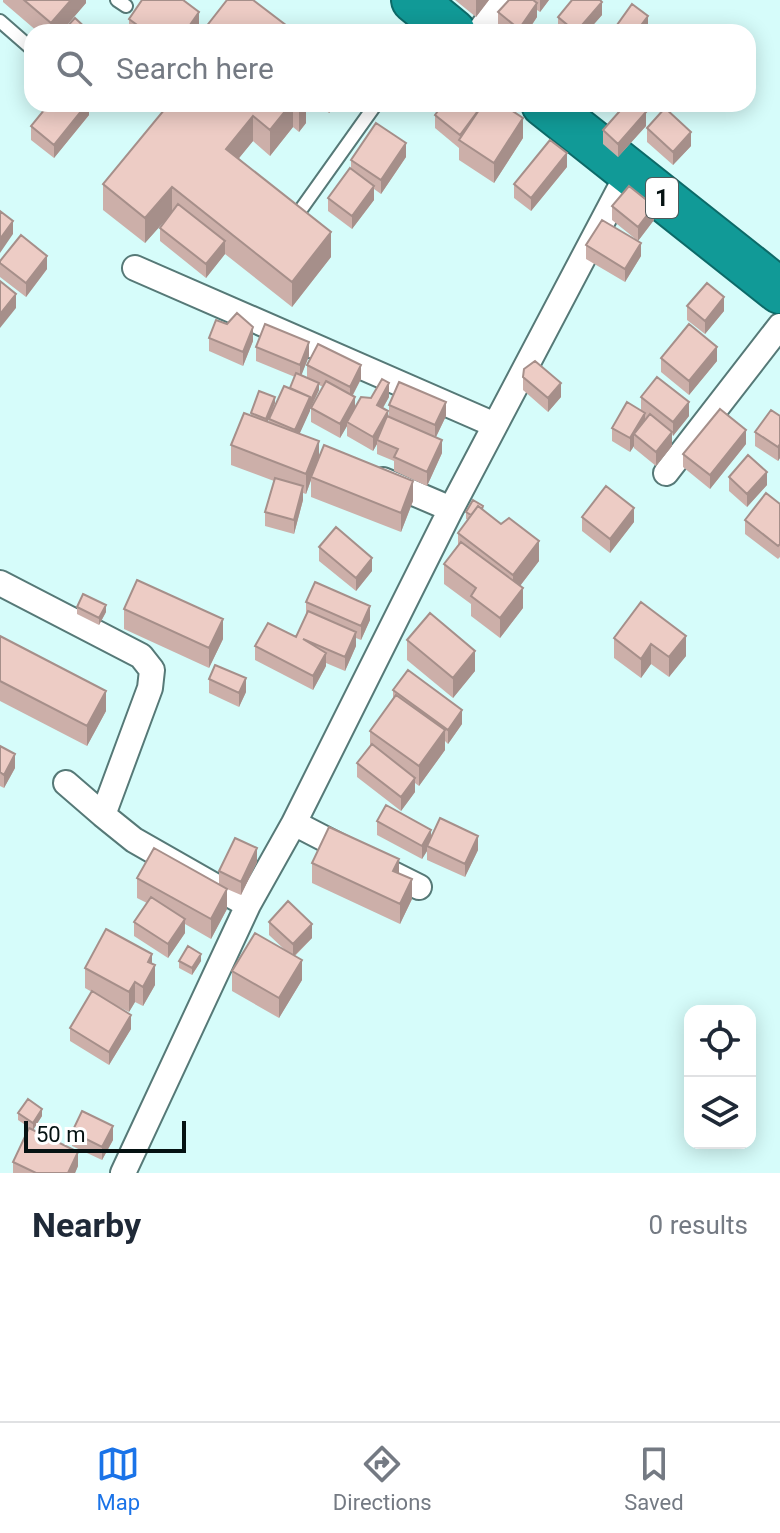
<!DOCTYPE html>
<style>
body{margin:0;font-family:Roboto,sans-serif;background:#f2f2f3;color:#1f2937}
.controls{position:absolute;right:24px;bottom:24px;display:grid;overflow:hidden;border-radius:16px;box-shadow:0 4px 20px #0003}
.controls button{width:72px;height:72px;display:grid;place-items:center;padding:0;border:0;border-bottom:2px solid #e0e1e3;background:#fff;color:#1f2937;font:40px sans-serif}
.scale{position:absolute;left:24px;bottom:20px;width:162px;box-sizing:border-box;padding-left:8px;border:4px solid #051212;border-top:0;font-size:22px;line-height:28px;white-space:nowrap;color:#051212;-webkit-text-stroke:6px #fff;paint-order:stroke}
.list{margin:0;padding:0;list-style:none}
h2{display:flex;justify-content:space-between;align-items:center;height:104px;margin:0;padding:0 32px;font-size:34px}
h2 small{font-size:26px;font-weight:400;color:#747a83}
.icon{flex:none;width:44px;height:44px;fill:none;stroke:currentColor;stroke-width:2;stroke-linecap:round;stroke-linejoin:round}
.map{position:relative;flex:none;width:780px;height:1173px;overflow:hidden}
.search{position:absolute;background:#fff;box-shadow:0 4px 20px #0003;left:24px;right:24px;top:24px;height:88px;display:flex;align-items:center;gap:20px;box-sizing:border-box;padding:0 28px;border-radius:24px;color:#747a83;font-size:30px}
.sheet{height:248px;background:#fff}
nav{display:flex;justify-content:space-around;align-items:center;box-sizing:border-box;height:112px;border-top:2px solid #e0e1e3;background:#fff;font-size:22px;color:#747a83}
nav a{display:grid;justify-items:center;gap:4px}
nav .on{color:#1a73e8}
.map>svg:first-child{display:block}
</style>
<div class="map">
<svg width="780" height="1173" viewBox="0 0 780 1173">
<rect width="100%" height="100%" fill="#d6fcfa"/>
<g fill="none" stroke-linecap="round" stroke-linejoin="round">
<defs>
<path id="lane" d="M117 0 126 6
M0 21 32 49
M292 222 376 104"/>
<path id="street" d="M479 32 502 0
M135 268 495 425
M666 473 780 326
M383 480 451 509
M0 583 141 656 152 670 150 688 103 815 134 840 248 905
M66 783 103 815
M294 823 352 853
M385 870 419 887
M123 1173 248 905 294 823 451 509 629 171"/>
<path id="highway" d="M414 0 453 32
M544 104 780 291"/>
</defs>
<use href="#lane" stroke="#567977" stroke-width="16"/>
<use href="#street" stroke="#567977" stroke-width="28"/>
<use href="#highway" stroke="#0d6a68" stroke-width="48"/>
<use href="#lane" stroke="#fff" stroke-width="12"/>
<use href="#street" stroke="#fff" stroke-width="24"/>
<use href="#highway" stroke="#119a97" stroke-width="44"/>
</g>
<path fill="#ccafa9" d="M3 0H86V3L61 32H38L3 2Z
M455 0H489L476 17Z
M509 0H549L540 12 537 10V17L527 32H506L498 26V12Z
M184 1 199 32H129V19Z
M602 15 587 32H559L558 31V17Z
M89 104V115L54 158 31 140V126Z
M169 104H306V123L299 132 293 127 270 156 253 141 239 158 331 257 292 307 225 254 206 278 160 241V228L170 214 145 243 103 210V184Z
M317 104H337L329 113Z
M608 104H620L616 110Z
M435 115 523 138 494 183 459 160V148L435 128Z
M646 126 618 157 603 144V130Z
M647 128 691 146 673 165 647 142Z
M406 157 381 194 374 189V200L352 229 328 211V198L351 169V160Z
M567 167 531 211 514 198V184Z
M612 206 654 220 638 241 612 220Z
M586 245 641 256 625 282 586 259Z
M0 261 47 269 26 297 0 277Z
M687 306 724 311 705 334 687 320Z
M227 324 253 341 243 366 209 351V338Z
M256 347 309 356 301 375 307 378V365L361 379 353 395 355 408 371 398 389 397 383 408 388 411 389 417V405L446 416 436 437 442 453 427 486 394 471V461L377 454V444L373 451 347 436V426L340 438 311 422V408L323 387 319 385V390L299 434 319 458 413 501 401 532 311 497V480L306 494 303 493V500L294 534 265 526V512L274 481 231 465V445L251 416V413L275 403 268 422 269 423V419L290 388 295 377 256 361Z
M661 358 717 361 689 395 661 372Z
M523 377 561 397 548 412 523 390Z
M641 397 689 416 673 436 672 434V446L656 466 634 448V446L630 452 612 441V428L641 410Z
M780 416V458L778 461 755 446V432Z
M746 444 710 489 683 467V454Z
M729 477 767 485 747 507 729 491Z
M780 504V557L778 559 745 534V520Z
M483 510 539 561 520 586 523 608 500 638 471 616V604L444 584V564L458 545V533L468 520 466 519V512Z
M582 517 634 522 610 553 582 531Z
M319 547 372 571 356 591 319 561Z
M306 602 370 620 361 640 356 638V646L345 671 326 663V666L313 690 255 660V646L296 637 306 614Z
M641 602 686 656 669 677 651 664 641 678 614 658V638Z
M77 607 106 612 99 625 77 614Z
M124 609 223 639 209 668 124 629Z
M0 636 106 711 87 746 0 701Z
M407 640 475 671 453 698 407 660Z
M209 679 246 692 239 707 209 693Z
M393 690 462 724 448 744 445 741V750L419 786 415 783V792L401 811 357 777V763L370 746V731L393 700Z
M0 746 15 768 4 788 0 786Z
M377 821 431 837 478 850 465 877 427 860V851L422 859 377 835Z
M257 862 241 895 227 889V909L211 939 185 924V933L168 958 134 936V922L147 903 137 898V878L219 884V871Z
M312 863 399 873 412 899 400 924 312 883Z
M269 922 312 938 295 956 302 980 279 1018 232 991V971L286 951 269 935Z
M179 961H201L192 975 179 968Z
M152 964 155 985 143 1006 135 1002 129 1012 109 1002 131 1029 109 1065 70 1041V1028L92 992 85 988V968Z
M18 1113 42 1116 33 1130 18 1120Z
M72 1132 113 1140 102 1160 72 1146Z
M13 1162 78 1166 75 1173H13Z"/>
<path fill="#a68f8a" d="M71 0H86V3L61 32H51V23Z
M476 0H489L476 17Z
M540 0H549L540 12Z
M602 2V15L587 32H576Z
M537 3V17L527 32H519V29Z
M199 12V32H185Z
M648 16V32L642 24Z
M87 104H89V115L54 158V145Z
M291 104H293V127L270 156V130Z
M296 104H306V123L299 132V106Z
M329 104H337L329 113Z
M646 112V126L618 157V144Z
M253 116V141L226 174V149Z
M523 118V138L494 183V163Z
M691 132V146L673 165V152Z
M406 143V157L381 194V180Z
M567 153V167L531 211V198Z
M374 186V200L352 229V216Z
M172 187V213L145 243V218Z
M654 206V220L638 241V227Z
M13 221V234L0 253V239Z
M331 232V257L292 307V282Z
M225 241V254L206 278V264Z
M641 243V256L625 282V269Z
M47 256V269L26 297V283Z
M16 294V308L0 328V314Z
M724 297V311L705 334V321Z
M253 327V341L243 366V352Z
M309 342V356L300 379V365Z
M717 347V361L689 395V381Z
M361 365V379L350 400V387Z
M319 383V390L310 409V402Z
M389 383V397L377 418V405Z
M561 383V397L548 412V398Z
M275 397V403L266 426V419Z
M310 397V411L295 444V430Z
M355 397V410L347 422V426L340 438V424Z
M446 402V416L435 439V425Z
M689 402V416L673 436V422Z
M388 411V424L377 440V444L373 451V437Z
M645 413V426L634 434V446L630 452V438Z
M746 430V444L710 489V475Z
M672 432V446L656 466V452Z
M442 440V453L427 486V472Z
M319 441V461L311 477V480L306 494V474Z
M780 444V458L778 461V447Z
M767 472V485L747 507V494Z
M413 481V501L401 532V513Z
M303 486V500L294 534V520Z
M634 508V522L610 553V539Z
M539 541V561L513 595V575Z
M372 558V571L356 591V578Z
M523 588V608L500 638V618Z
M106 605V612L99 625V618Z
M370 606V620L361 640V626Z
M223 619V639L209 668V648Z
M356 632V646L345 671V657Z
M686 636V656L669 677V657Z
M651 644V664L641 678V659Z
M475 651V671L453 698V678Z
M326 653V666L313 690V676Z
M246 678V692L239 707V693Z
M106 691V711L87 746V726Z
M462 710V724L448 744V730Z
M445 730V750L419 786V766Z
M15 754V768L4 788V775Z
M415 778V792L401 811V797Z
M431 830V843L427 846V851L422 859V846Z
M478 836V850L465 877V864Z
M257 848V862L241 895V882Z
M399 859V879L393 871Z
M412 879V899L400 924V904Z
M227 889V909L211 939V919Z
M185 919V933L168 958V944Z
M312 924V938L293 957V944Z
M152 954V970L155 965V985L143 1006V987L148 962Z
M201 954V961L192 975V968Z
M302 960V980L279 1018V998Z
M135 982V1002L129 1012V992Z
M131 1015V1029L109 1065V1052Z
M42 1109V1116L33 1130V1123Z
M113 1126V1140L102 1160V1147Z
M78 1152V1166L75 1173H68Z"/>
<path fill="#edccc5" stroke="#a68f8a" stroke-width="2" d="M24 0H71L51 23Z
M142 0H183L199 12 185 32H143L144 30 129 19Z
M227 0H253L295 32H202Z
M509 0H533L537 3 519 29 498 12Z
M572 0H600L602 2 576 32 558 17Z
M632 4 648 16 642 24 653 32H612Z
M75 18 90 32H62Z
M49 104H87L54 145 31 126Z
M169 104H291L270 130 253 116 226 149 331 232 292 282 172 187 145 218 103 184Z
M443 104H483L460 135 435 115Z
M483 104H502L523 118 494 163 459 140Z
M626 104H637L646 112 618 144 603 130Z
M665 108 691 132 673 152 647 128Z
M376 123 406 143 381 180 351 160Z
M550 140 567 153 531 198 514 184Z
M350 168 374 186 352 216 328 198Z
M629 186 654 206 638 227 612 206Z
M178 204 225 241 206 264 160 228Z
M0 211 13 221 0 239Z
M602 220 641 243 625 269 586 245Z
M21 235 47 256 26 283 0 263V261Z
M0 281 16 294 0 314Z
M707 283 724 297 705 321 687 306Z
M237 313 253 327 243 352 209 338 216 320 227 324Z
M265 324 309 342 300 365 256 347Z
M689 324 717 347 689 381 661 358Z
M318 344 361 365 350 387 307 365Z
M535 361 561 383 548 398 523 377 524 369Z
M296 373 319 383 310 402V397L290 388Z
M657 377 689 402 673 422 641 397Z
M382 379 389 383 377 405 388 411 373 437 347 422 361 397 371 398Z
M326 381 355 397 340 424 311 408Z
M399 382 446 402 435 425 389 405Z
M284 386 310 397 295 430 269 419Z
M259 391 275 397 266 419 251 413Z
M627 402 645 413 630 438 612 428Z
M720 409 746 430 710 475 683 454Z
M771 410 780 416V444L778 447 755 432Z
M244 413 319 441 306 474 231 445Z
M650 414 672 432 656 452 634 434Z
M387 416 442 440 427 472 394 457 398 449 377 440Z
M324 445 413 481 401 513 311 477Z
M748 455 767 472 747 494 729 477Z
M275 478 303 486 294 520 265 512Z
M606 486 634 508 610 539 582 517Z
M766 493 780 504V544L778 546 745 520Z
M473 500 483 506 482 509 478 506 471 515 466 512Z
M478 506 501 524 509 518 539 541 513 575 458 533Z
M336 527 372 558 356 578 319 547Z
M461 542 523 588 500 618 471 596 476 588 444 564Z
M137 580 223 619 209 648 124 609Z
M315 582 370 606 361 626 306 602Z
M83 594 106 605 99 618 77 607Z
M641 602 686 636 669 657 651 644 641 659 614 638Z
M308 611 356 632 345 657 303 639 326 653 313 676 255 646 268 623 296 637Z
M430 613 475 651 453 678 407 640Z
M0 636 106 691 87 726 0 681Z
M215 665 246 678 239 693 209 679Z
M408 670 462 710 448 730 393 690Z
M396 695 445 730 419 766 370 731Z
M372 744 415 778 401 797 357 763Z
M0 746 15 754 4 775 0 772Z
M386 805 431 830 422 846 377 821Z
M440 818 478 836 465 864 427 846Z
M329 827 399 859 393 871 412 879 400 904 312 863Z
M235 838 257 848 241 882 219 871Z
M154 848 227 889 211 919 137 878Z
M151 897 185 919 168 944 134 922Z
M288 901 312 924 293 944 269 922Z
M106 929 152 954 148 962 155 965 143 987 135 982 129 992 85 968Z
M255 933 302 960 279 998 232 971Z
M188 946 201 954 192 968 179 961Z
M92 991 131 1015 109 1052 70 1028Z
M28 1099 42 1109 33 1123 18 1113Z
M82 1111 113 1126 102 1147 72 1132Z
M29 1128 78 1152 68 1173H36L13 1162Z"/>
<g text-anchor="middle" stroke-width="8" stroke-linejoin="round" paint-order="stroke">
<rect fill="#fff" stroke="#505959" stroke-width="2" x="646" y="178" width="32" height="40" rx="6"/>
<g font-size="24" font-weight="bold" fill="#051212">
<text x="662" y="206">1</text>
</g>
</g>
</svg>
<div class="controls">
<button><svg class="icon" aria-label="locate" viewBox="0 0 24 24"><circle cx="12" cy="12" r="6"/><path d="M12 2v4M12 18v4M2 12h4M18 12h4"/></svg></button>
<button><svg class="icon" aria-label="layers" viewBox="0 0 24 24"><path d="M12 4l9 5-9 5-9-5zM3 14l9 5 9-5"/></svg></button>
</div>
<div class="scale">50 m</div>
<div class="search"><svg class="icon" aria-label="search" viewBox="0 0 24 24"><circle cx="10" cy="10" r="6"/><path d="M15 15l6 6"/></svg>Search here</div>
</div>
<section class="sheet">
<h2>Nearby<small>0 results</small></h2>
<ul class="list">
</ul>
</section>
<nav>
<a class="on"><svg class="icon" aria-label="map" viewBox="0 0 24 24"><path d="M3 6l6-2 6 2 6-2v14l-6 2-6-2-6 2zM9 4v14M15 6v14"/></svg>Map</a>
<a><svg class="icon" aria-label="directions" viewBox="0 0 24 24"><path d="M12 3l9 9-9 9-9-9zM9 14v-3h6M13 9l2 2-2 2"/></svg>Directions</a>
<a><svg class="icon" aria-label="saved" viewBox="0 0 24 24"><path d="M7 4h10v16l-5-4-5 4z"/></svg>Saved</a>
</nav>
